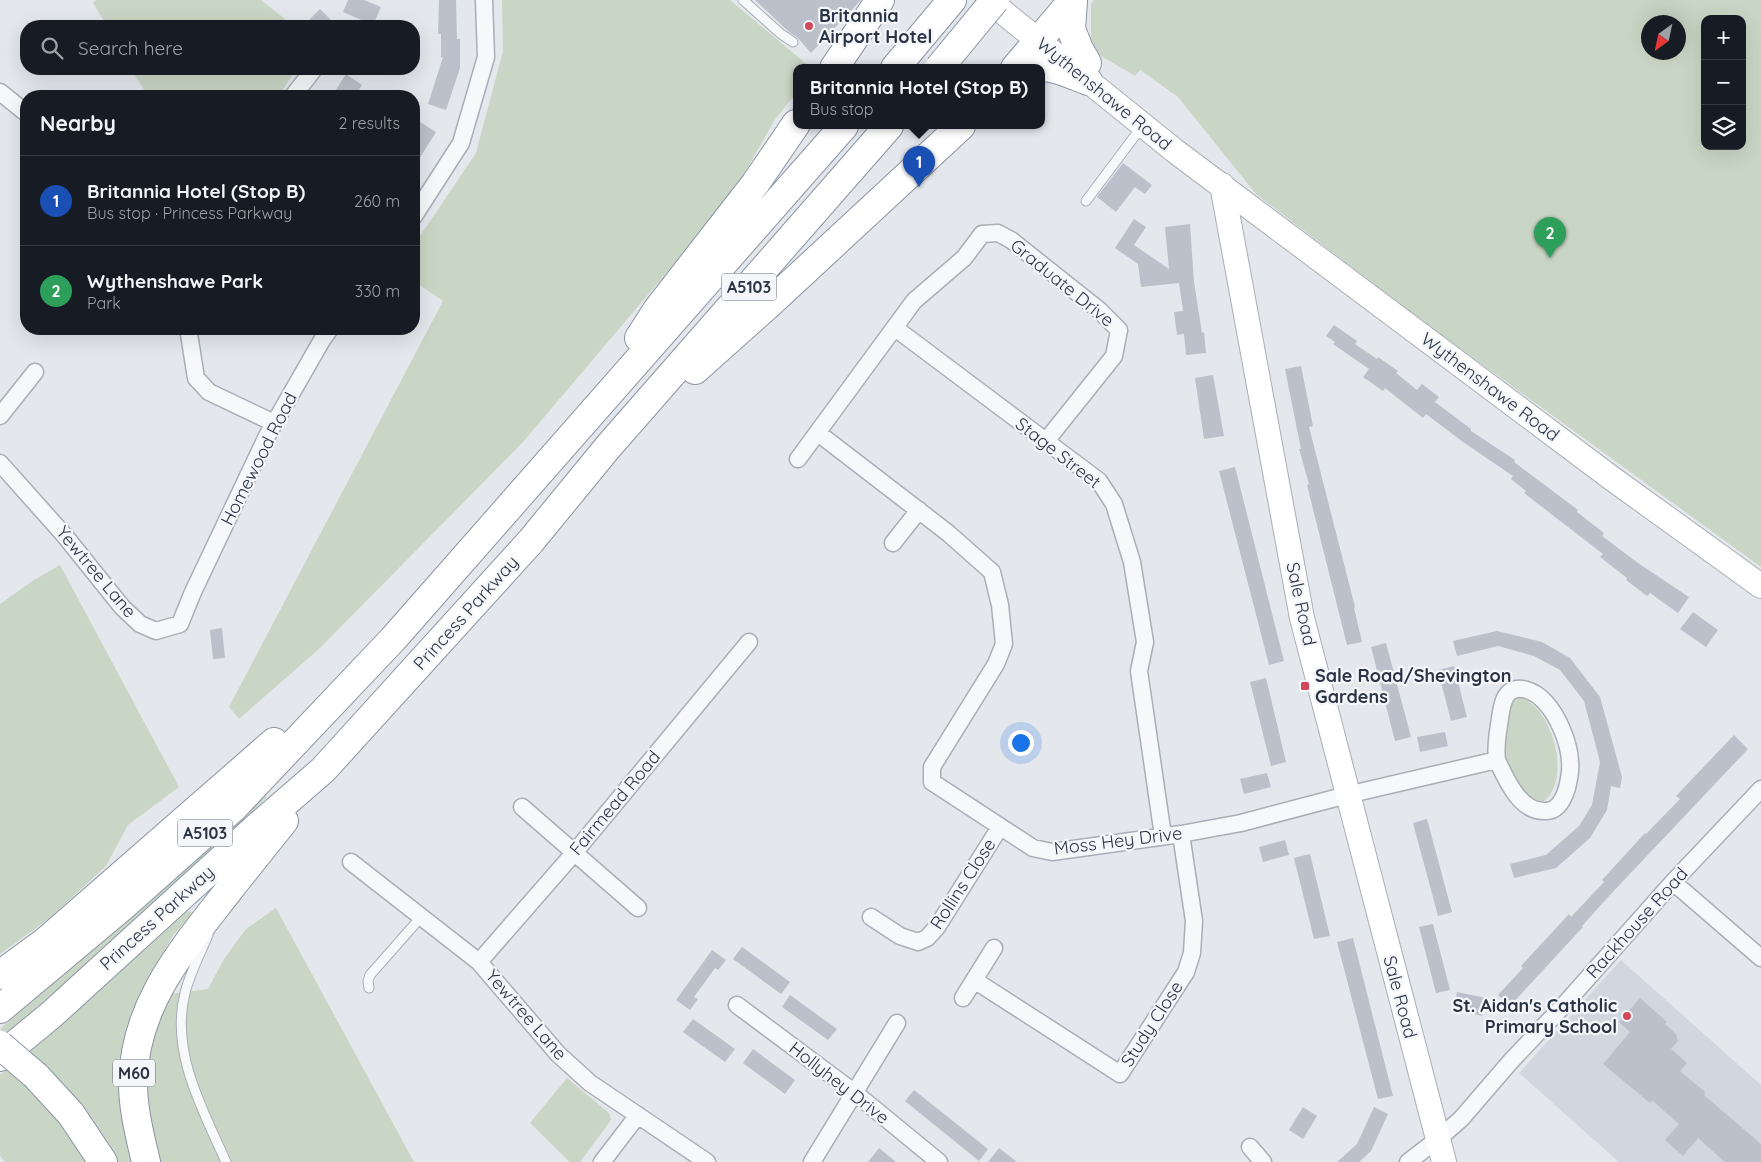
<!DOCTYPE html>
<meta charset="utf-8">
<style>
body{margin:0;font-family:Quicksand,sans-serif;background:#20242c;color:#f1f3f6}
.controls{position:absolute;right:15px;top:15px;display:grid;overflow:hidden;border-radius:10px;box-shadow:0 5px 20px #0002}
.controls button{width:45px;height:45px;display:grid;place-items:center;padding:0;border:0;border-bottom:1px solid #363941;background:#171b24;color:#f1f3f6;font:25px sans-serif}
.compass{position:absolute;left:1641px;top:15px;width:45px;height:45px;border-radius:50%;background:#171b24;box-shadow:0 5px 20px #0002;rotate:213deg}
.you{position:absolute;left:1020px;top:742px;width:18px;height:18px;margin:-12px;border:4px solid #fff;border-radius:50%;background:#1a73e8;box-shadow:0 0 0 8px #1a73e833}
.badge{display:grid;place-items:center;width:32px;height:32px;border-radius:50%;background:#7c3aed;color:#fff;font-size:16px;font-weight:700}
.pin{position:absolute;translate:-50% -41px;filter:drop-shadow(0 1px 2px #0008)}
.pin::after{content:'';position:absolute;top:26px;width:18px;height:15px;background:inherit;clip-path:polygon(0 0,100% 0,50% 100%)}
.popup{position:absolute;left:793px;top:64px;width:252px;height:65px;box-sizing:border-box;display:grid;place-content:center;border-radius:10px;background:#171b24;filter:drop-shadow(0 1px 4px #0005);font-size:16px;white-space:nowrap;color:#9ea1a6}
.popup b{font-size:19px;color:#f1f3f6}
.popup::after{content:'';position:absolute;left:50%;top:100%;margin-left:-10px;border:10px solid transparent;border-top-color:#171b24}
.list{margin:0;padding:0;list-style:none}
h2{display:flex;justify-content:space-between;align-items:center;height:65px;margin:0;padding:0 20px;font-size:21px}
h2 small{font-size:16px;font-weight:400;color:#9ea1a6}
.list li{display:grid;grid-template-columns:32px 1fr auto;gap:15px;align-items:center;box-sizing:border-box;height:90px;padding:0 20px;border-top:1px solid #363941}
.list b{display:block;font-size:19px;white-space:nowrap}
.list p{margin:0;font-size:16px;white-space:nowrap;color:#9ea1a6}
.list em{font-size:16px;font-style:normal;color:#9ea1a6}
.icon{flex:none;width:28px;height:28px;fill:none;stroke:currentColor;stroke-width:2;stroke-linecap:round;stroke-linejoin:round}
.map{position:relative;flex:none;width:1761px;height:1162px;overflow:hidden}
.search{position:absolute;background:#171b24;box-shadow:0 5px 20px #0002;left:20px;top:20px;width:400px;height:55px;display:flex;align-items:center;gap:12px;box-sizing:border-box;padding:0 18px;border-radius:20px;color:#9ea1a6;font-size:19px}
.panel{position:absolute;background:#171b24;box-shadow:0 5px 20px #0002;left:20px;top:90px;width:400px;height:245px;border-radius:20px}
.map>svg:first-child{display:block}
</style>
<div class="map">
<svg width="1761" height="1162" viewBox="0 0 1761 1162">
<rect width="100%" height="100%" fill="#e4e7ec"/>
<path fill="#d2d6de" d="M1621 960 1761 1085V1162H1619L1519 1073Z"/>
<path fill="#c9d6c5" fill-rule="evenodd" d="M96 0H261L285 19 288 26H107L93 3Z
M502 0H730L811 68H796V93L776 118 730 198 523 442 320 648 239 719 229 707 443 301 414 281V245L476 153 503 51Z
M1094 0H1761V567L1424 322 1256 194 1178 97 1140 70 1135 76 1091 50V4ZM1705 19H1742V146H1705ZM1648 22H1678V52H1648Z
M131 69H296L279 96H148Z
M60 565 179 787 128 825 106 866 50 918 0 954V604L34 580Z
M1518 697C1553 704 1574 784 1541 803L1532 800 1521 792 1505 757 1502 740 1511 702Z
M261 793 267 797 224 839 78 973 7 1035 0 1029 42 993 38 989Z
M276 908 414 1162H154C149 1118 142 1073 155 1030 159 1018 166 1006 171 994L208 989 224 959 246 929Z
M190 911 192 914 172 937 151 974 133 1162H118C95 1120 65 1085 30 1052L185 912Z
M10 1067 60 1119 90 1162H5L0 1156V1075Z
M567 1078 609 1113 611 1120 580 1162H570L530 1123Z"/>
<path fill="#bbc0ca" d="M348 0H364L381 7 373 25 343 12Z
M439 0H456L457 39H460V68L446 110 428 104 443 57 441 58V34H438Z
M755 0H861L811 53 797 37 789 32Z
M320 9 337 26H303Z
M346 74 362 85 355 96H332Z
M420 122 436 132 414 167V132Z
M1123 163 1152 185 1145 194 1135 187 1116 212 1097 197Z
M1134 219 1146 227 1134 245 1169 269 1165 227 1190 224 1194 282 1202 333 1204 332 1206 353 1186 355 1184 334 1177 335 1174 312 1183 311 1179 283 1141 287 1138 264 1115 248Z
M1334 325 1357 341 1355 344 1377 359 1378 357 1398 371 1396 373 1417 390 1422 384 1439 397 1435 402 1471 429V431L1515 460 1514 462 1578 510 1577 512 1604 533 1602 536 1638 563 1689 597 1678 613 1650 593 1647 596 1626 580 1627 578 1600 557 1603 554 1524 493 1526 491 1511 479 1513 476 1463 442 1426 414 1423 418 1385 388 1383 391 1363 377 1369 369 1333 344 1335 342 1326 336Z
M1301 366 1313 426 1309 427 1355 607 1354 608 1362 642 1347 645 1307 485 1309 484 1299 449H1301L1285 369Z
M1213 375 1224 436 1204 439 1195 378Z
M1235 467 1284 661 1269 665 1219 471Z
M1693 612 1718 630 1706 647 1680 629Z
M222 628 225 658 213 659 210 630Z
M1497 631 1542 642 1570 658 1600 697 1622 777 1620 788 1611 786 1607 810 1590 838 1556 868 1514 878 1510 864 1546 855 1579 826 1592 805 1600 762 1584 701 1560 670 1534 656 1498 646 1457 656 1453 641Z
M1386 643 1411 737 1395 741 1371 647Z
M1454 666 1467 717 1451 721 1438 670Z
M1266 678 1286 762 1271 766 1250 682Z
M1445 732 1448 746 1420 752 1417 737Z
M1734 735 1748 749 1609 896 1582 926 1583 927 1510 1006 1498 995 1523 968 1521 966 1569 914 1571 917 1604 882 1602 880 1645 833 1646 834 1680 799 1676 796Z
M1267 773 1271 787 1244 794 1240 779Z
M1427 819 1452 912 1438 916 1413 823Z
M1285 840 1289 855 1263 862 1259 847Z
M1310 854 1330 936 1314 939 1294 858Z
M1433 924 1450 990 1436 993 1419 927Z
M1353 938 1393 1096 1378 1099 1337 942Z
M742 947 790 982 781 994 733 959Z
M712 950 726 960 718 970 715 968 705 982 694 997 698 999 690 1010 676 1000Z
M1457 992 1486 998 1482 1016 1454 1009Z
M790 995 837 1029 828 1040 782 1007Z
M1640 998 1667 1022 1665 1024 1676 1034 1678 1041 1671 1049 1687 1063 1680 1071 1705 1092 1704 1095 1761 1144V1162H1725L1698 1138 1683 1156 1665 1140 1679 1124 1654 1102 1651 1101 1650 1103 1603 1064 1630 1032 1619 1022Z
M693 1019 735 1049 725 1062 683 1032Z
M753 1049 795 1080 785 1094 743 1063Z
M914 1090 988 1149 979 1161 905 1101Z
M1303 1107 1317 1116 1303 1139 1289 1130Z
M1374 1107 1388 1114 1371 1151 1359 1162H1337L1357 1144Z
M879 1148 896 1162H868Z
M999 1148 1017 1162H988Z"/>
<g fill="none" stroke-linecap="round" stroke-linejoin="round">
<defs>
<path id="service" d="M743 0 781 34 793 42
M1086 201 1143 125
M208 935C200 954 190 973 185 993 170 1052 203 1110 226 1162
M369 988 368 981 370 975 422 916"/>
<path id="minor" d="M0 92 26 113
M293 96 314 69
M414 216 461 143 486 57 484 0
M895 328 1099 481 1114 504 1132 562 1145 642 1139 671 1163 836
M189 334 196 378 209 392 274 423
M0 416 35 372
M818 433 948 533 992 572 1000 605 1004 644 996 664 932 767V782L1033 848 1052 852 1181 834 1241 823 1347 795 1497 760C1506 779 1520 813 1546 811 1558 811 1564 798 1567 788 1569 780 1571 769 1570 761 1569 742 1558 716 1545 702 1536 692 1516 681 1506 696 1502 703 1501 711 1500 718 1498 733 1495 745 1497 760
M798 459 914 301 964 258 982 234 998 233 1011 240 1099 310 1119 330 1114 356 1046 441
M0 463 65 536 122 607 140 624 156 631 180 624 193 592 267 436 322 340 330 329
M893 543 919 510
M522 807 638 908
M351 862 479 962 558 1054 590 1083 707 1162
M1673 882 1761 958
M871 917 900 936 918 942 927 938 937 927 1000 827
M479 962 574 853 749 642
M974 980 1120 1074 1186 972 1192 953 1194 921 1181 834
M963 998 994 948
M737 1005 855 1093 939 1162
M1250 1147 1263 1162
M602 1162 638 1115
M812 1162 897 1023
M1408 1162 1438 1139 1461 1119 1511 1061 1563 1006 1673 882 1761 789"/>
<path id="secondary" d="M988 0 1175 151 1610 477 1761 586
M1222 185 1302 618 1444 1162"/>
<path id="trunk" d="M1073 1 1071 29 1079 49 1087 63
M834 68 880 0
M895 68 952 0
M1015 68 1073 0
M1029 68C1048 63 1070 74 1088 81
M639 338 657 310 755 184 796 124
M695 370 770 303 961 126
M232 886 284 821
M0 975 46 941 274 742
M0 1009 123 906 233 808 394 638 844 126
M0 1057 51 1015 256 828 323 770 531 541 608 447 889 126"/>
<path id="motorway" d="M36 1076 71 1114 103 1162
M146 1162C140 1136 133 1110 133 1083 134 1002 186 946 232 886"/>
</defs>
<use href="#service" stroke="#a9aeb7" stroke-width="11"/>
<use href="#minor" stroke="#a9aeb7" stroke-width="19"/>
<use href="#secondary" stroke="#a9aeb7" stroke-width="26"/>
<use href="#trunk" stroke="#8b94a3" stroke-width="30"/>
<use href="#motorway" stroke="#8b94a3" stroke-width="30"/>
<use href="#service" stroke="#f7f8fa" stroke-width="9"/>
<use href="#minor" stroke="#f7f8fa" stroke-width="16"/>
<use href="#secondary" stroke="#fff" stroke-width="24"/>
<use href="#trunk" stroke="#fff" stroke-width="28"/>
<use href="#motorway" stroke="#fff" stroke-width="28"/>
<defs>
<path id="trunk-bridge" d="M939 68 995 0"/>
<path id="motorway-bridge" d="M0 1045 36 1076"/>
</defs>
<use href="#trunk-bridge" stroke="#8b94a3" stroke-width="30" stroke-linecap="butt"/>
<use href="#motorway-bridge" stroke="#8b94a3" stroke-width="30" stroke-linecap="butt"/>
<use href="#trunk-bridge" stroke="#fff" stroke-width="28"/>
<use href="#motorway-bridge" stroke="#fff" stroke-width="28"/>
</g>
<g fill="#d1495b" stroke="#f4f6f9" stroke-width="2">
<circle cx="809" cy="26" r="5"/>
<rect x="1300" y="681" width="10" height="10" rx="2.5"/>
<circle cx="1627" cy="1016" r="5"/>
</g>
<g text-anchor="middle" stroke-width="4.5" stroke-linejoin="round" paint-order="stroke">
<g fill="#f4f6f9" stroke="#676e7b" stroke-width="1">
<rect x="721.5" y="273.5" width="55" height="27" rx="4"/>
<rect x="177.5" y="819.5" width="55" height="27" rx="4"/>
<rect x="113" y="1059.5" width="42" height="27" rx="4"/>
</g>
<g font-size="16" font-weight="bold" fill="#2b3445">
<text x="749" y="293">A5103</text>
<text x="205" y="839">A5103</text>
<text x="134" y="1079">M60</text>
</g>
<g font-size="18" font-weight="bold" fill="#2b3445" stroke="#f4f6f9" text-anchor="start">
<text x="819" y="22">Britannia<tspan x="819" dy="21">Airport Hotel</tspan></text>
<text x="1315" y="682">Sale Road/Shevington<tspan x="1315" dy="21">Gardens</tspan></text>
<text x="1617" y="1012" text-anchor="end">St. Aidan's Catholic<tspan x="1617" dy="21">Primary School</tspan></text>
</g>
<g font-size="18" fill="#2b3445" stroke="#f4f6f9">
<text transform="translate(1104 94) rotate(39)" y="6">Wythenshawe Road</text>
<text transform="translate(1062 283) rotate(39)" y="6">Graduate Drive</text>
<text transform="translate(1490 387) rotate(37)" y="6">Wythenshawe Road</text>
<text transform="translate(1058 453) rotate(38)" y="6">Stage Street</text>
<text transform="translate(259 459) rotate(-63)" y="6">Homewood Road</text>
<text transform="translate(96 572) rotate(50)" y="6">Yewtree Lane</text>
<text transform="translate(1301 604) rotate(78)" y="6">Sale Road</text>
<text transform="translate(466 613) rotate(-48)" y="6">Princess Parkway</text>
<text transform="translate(615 803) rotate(-50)" y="6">Fairmead Road</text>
<text transform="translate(1118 841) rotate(-7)" y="6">Moss Hey Drive</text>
<text transform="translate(963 884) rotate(-57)" y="6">Rollins Close</text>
<text transform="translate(157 918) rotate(-42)" y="6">Princess Parkway</text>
<text transform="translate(1637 923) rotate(-48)" y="6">Rackhouse Road</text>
<text transform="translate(1400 997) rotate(75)" y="6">Sale Road</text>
<text transform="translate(526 1015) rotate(49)" y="6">Yewtree Lane</text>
<text transform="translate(1152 1024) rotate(-57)" y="6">Study Close</text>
<text transform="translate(839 1083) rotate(38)" y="6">Hollyhey Drive</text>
</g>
</g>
</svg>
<div class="controls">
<button>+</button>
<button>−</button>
<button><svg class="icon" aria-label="layers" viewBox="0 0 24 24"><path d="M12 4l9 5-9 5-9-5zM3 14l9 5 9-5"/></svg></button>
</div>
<svg class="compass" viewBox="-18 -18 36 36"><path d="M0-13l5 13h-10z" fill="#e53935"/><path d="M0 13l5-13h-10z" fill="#9ea1a6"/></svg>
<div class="you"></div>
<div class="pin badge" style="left:919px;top:187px;background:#1a4fb4">1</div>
<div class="popup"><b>Britannia Hotel (Stop B)</b>Bus stop</div>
<div class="pin badge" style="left:1550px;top:258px;background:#2e9e5b">2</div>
<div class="search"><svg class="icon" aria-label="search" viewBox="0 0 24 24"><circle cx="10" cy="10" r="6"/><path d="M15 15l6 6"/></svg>Search here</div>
<section class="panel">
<h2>Nearby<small>2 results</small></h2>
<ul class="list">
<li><span class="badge" style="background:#1a4fb4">1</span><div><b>Britannia Hotel (Stop B)</b><p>Bus stop · Princess Parkway</p></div><em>260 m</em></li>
<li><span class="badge" style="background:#2e9e5b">2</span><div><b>Wythenshawe Park</b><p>Park</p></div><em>330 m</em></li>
</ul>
</section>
</div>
